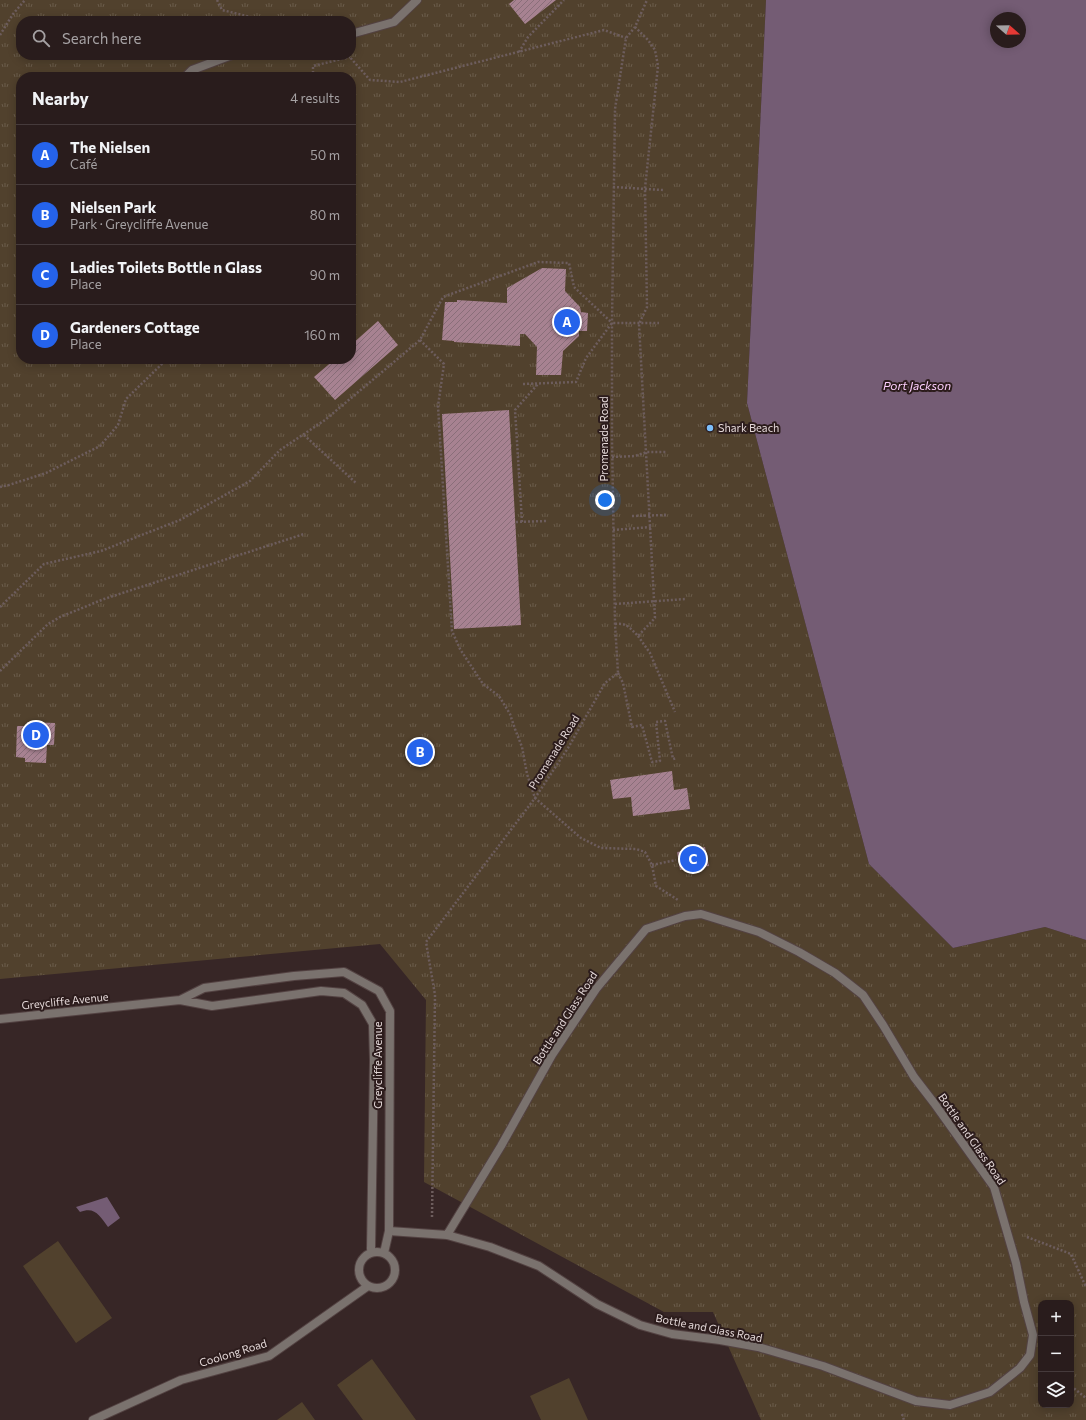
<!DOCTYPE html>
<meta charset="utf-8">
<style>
body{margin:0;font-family:Commissioner,sans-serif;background:#312525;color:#f1f3f6}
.controls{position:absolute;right:12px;bottom:12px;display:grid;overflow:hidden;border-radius:8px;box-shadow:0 2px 10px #0003}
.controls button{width:36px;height:36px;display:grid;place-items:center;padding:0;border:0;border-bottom:1px solid #453a3b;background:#291c1c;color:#f1f3f6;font:20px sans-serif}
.compass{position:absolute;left:990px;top:12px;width:36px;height:36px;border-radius:50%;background:#291c1c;box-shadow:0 2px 10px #0003;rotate:110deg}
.you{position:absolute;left:605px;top:500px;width:14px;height:14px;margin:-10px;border:3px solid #fff;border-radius:50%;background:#1a73e8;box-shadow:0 0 0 6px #1a73e833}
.badge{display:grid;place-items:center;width:26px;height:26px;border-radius:50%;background:#2563eb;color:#fff;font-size:13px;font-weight:700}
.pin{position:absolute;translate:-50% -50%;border:2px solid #fff;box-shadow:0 1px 4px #0006}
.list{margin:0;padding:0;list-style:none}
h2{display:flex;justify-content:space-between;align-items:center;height:52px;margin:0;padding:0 16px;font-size:17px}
h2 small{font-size:13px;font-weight:400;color:#a5a1a3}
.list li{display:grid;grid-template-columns:26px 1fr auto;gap:12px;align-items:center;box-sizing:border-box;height:60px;padding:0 16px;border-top:1px solid #453a3b}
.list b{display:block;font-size:15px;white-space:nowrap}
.list p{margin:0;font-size:13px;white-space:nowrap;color:#a5a1a3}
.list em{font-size:13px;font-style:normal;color:#a5a1a3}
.icon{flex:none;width:22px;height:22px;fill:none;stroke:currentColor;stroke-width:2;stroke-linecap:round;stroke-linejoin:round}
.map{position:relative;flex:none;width:1086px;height:1420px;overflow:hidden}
.search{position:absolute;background:#291c1c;box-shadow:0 2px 10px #0003;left:16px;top:16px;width:340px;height:44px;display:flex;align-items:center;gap:10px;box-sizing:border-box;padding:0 14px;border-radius:16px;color:#a5a1a3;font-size:15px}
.panel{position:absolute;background:#291c1c;box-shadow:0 2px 10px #0003;left:16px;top:72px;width:340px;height:292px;border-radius:16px}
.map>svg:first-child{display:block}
</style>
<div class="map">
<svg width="1086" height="1420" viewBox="0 0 1086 1420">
<defs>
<pattern id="park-tufts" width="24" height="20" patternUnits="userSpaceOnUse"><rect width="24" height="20" fill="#51412d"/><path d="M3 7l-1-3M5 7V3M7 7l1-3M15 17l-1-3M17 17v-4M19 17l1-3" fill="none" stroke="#6a5c4b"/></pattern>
<pattern id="building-hatch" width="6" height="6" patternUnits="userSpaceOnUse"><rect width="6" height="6" fill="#a78291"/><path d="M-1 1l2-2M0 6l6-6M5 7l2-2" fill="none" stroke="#896e79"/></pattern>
</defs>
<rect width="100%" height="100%" fill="#372626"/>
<path fill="url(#park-tufts)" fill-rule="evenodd" d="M0 0H766L747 403 869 864 953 948 1045 927 1086 940V1420H761L713 1312H664L424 1182 426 1000 380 944 0 979ZM21 21H351V55H21ZM21 77H351V359H21ZM1041 1303H1071V1405H1041Z"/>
<path fill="#51412d" d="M58 1241 112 1318 76 1343 23 1266Z
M372 1359 416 1420H363L337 1385Z
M569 1378 588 1420H541L530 1396Z
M302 1402 315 1420H277Z"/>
<path fill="#745c74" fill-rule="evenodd" d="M766 0H1086V940L1045 927 953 948 869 864 747 403ZM996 18H1020V42H996Z
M107 1197 120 1218 108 1227C100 1216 95 1206 80 1212L76 1207Z"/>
<path fill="url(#building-hatch)" d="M514 0H556L525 24 509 4Z
M542 268 566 269 565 291 580 307 581 312 588 313 587 331H579V336L563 351 561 375H536L537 347 525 334H520V346L454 342V341L442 340 445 302H457V300L507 303V288Z
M378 321 398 345 335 400 314 377 335 359H351V345Z
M509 410 521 625 454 629 442 414Z
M27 722 55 723 54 745H47L46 763 25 762V758L16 757 17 726H27Z
M672 771 674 790 687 788 690 809 633 816 631 797 613 799 610 780Z
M705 847 709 866 680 870 677 852Z"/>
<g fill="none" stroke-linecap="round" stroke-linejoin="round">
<defs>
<path id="service" d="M351 34 394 22 417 0
M185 77 192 70 232 55
M389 1231 447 1235 490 1247 539 1266 597 1304 640 1325 672 1334 720 1340 758 1347 823 1366 916 1401 950 1405 990 1392 1020 1368 1030 1355 1033 1335 1024 1302 1016 1263 994 1187 934 1103 914 1077 883 1025 863 995 835 973 799 952 759 932 701 914 685 916 646 929 596 989 552 1055 501 1146 447 1235"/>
<path id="minor" d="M180 1000 204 988 294 976 344 972 379 991 390 1011 389 1231 384 1253
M0 1019 180 1000 212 1006 321 991 344 993 362 1005 373 1024 374 1060 371 1249 373 1252
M359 1270a18 18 0 1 1 36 0a18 18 0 1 1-36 0Z
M93 1420 181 1380 269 1356 368 1286"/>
</defs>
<use href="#service" stroke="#534242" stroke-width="10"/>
<use href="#minor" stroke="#534242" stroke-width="10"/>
<path stroke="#6d5d5d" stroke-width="2.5" stroke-dasharray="2 2" stroke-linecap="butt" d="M217 0 222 10 267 21
M0 35 13 14 25 0
M519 52 528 37 564 0
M348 55 370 80 400 82 604 30 626 38
M313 77V66L350 57
M613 187 663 190
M420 340 444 364 438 406 452 631 460 649 483 684 499 696 510 714 515 729 522 747 527 774 535 798 581 838 601 848 636 849 645 852 652 865 656 886 678 900
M523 384 576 382 586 358 612 323H659
M304 435 356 483
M612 457 635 456 647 452H667
M0 487 9 485 46 473 100 446 118 425 126 399 167 359
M632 516 667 515
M516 522 546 521
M522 522 515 410 538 384
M613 530 651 527
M615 604 686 599
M0 607 44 564 101 551 180 520 250 481 280 450 325 420 420 340 443 297 538 262 569 263 574 287 611 322
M615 624C627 623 629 627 638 636L655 618 639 324 647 307 645 188 658 66 655 50 648 40 635 27
M638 636 650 653 675 712
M0 671 48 624 60 617 104 599 304 534
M618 673 623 683 632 727 642 725 652 762 660 761 656 722 665 721 673 759 677 758
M652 865 676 860
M432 1217 435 995 426 942 535 798 568 748 605 683 618 673 615 624 612 440V323L615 109 626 38 635 27 647 0
M1027 1237 1071 1254 1086 1287
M1071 1386 1086 1398
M902 1414 904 1420"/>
<use href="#service" stroke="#7a726e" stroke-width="8"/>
<use href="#minor" stroke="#7a726e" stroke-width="8"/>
</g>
<circle fill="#7cbef9" stroke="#2c1c1c" stroke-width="1.5" cx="710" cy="428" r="4"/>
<g text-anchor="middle" stroke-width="4" stroke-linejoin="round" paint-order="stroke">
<g font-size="11" fill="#e4d8d8" stroke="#2c1c1c" text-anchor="start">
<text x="718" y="432">Shark Beach</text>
</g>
<g font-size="11" fill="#e4d8d8" stroke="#2c1c1c">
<text transform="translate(604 439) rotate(-90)" y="4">Promenade Road</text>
<text transform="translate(554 752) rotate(-58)" y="4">Promenade Road</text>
<text transform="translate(65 1001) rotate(-6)" y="4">Greycliffe Avenue</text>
<text transform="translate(565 1018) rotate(-57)" y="4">Bottle and Glass Road</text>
<text transform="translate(378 1065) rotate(-90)" y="4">Greycliffe Avenue</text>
<text transform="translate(972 1139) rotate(55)" y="4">Bottle and Glass Road</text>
<text transform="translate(709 1328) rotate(11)" y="4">Bottle and Glass Road</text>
<text transform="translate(233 1353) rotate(-17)" y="4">Coolong Road</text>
</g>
<g font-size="12" font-style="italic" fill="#fccefc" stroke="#2c1c1c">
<text x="917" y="390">Port Jackson</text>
</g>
</g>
</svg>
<div class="controls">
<button>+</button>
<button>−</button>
<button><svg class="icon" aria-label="layers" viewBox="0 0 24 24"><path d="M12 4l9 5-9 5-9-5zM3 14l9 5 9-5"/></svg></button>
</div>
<svg class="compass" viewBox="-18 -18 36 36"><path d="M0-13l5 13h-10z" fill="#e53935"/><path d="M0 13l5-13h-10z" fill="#a5a1a3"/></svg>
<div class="you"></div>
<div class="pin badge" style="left:567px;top:322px">A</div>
<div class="pin badge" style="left:420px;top:752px">B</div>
<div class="pin badge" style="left:693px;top:859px">C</div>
<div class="pin badge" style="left:36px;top:735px">D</div>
<div class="search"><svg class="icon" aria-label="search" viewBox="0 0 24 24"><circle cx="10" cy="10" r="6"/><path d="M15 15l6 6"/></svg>Search here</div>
<section class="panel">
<h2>Nearby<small>4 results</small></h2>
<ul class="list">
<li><span class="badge">A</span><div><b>The Nielsen</b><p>Café</p></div><em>50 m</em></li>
<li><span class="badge">B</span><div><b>Nielsen Park</b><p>Park · Greycliffe Avenue</p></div><em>80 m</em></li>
<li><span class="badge">C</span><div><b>Ladies Toilets Bottle n Glass</b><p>Place</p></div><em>90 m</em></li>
<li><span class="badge">D</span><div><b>Gardeners Cottage</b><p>Place</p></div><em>160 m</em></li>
</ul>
</section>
</div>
